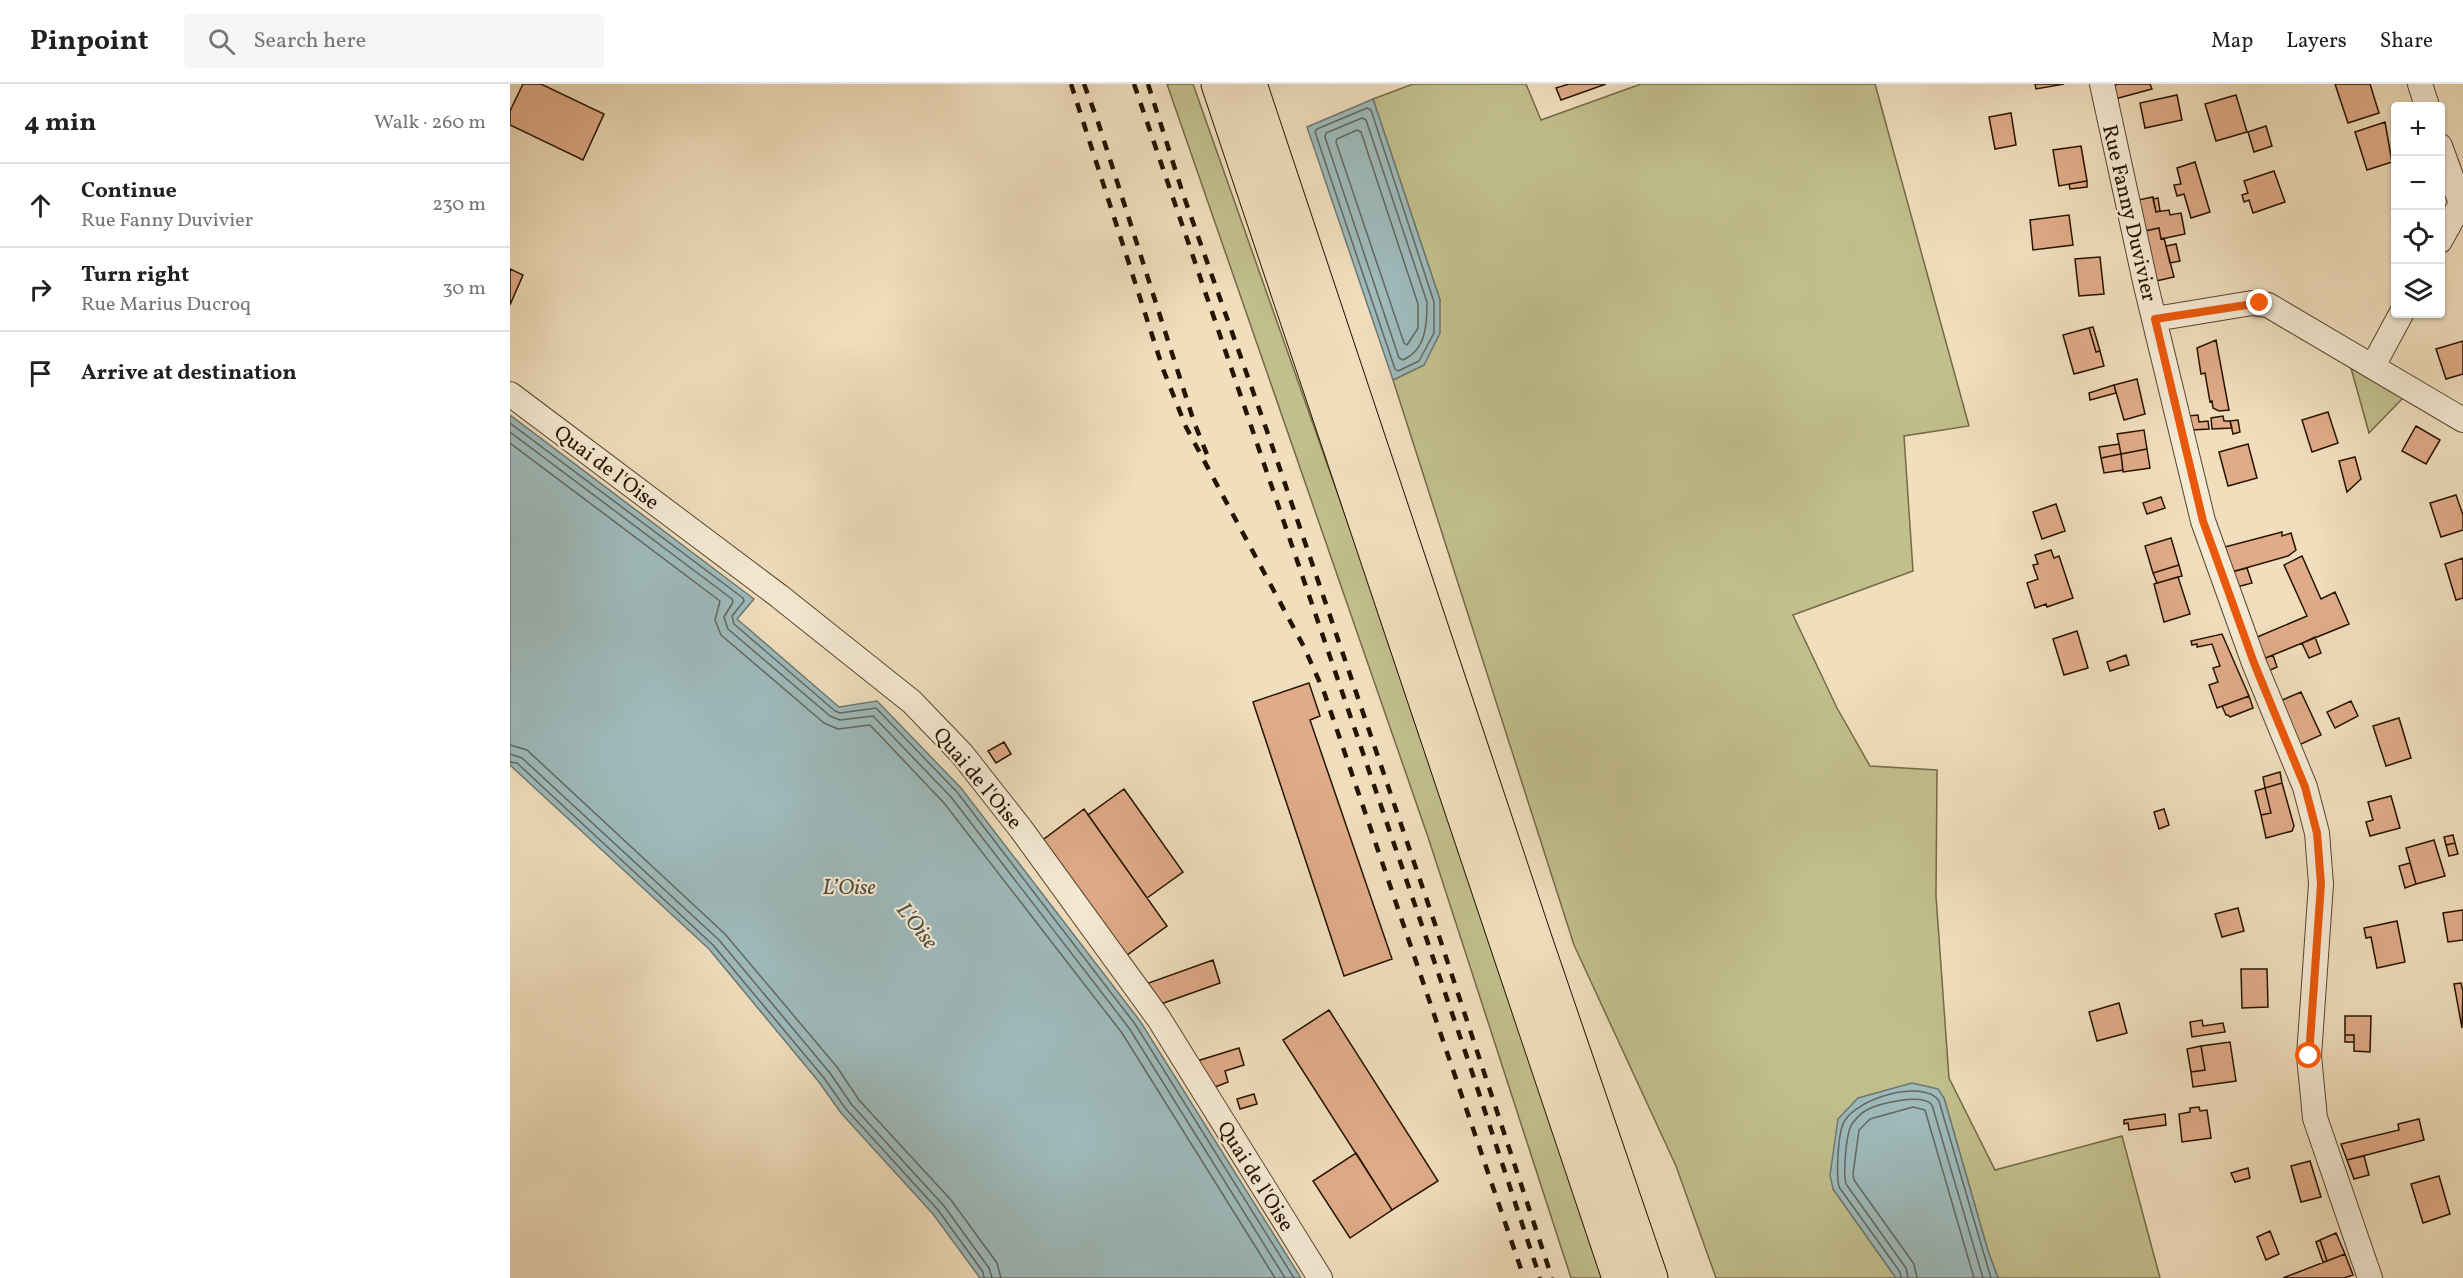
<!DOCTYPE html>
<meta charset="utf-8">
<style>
body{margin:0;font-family:Vollkorn,serif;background:#f6f6f6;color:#202124}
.controls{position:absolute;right:18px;top:18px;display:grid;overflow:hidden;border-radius:6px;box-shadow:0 2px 4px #0004}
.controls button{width:54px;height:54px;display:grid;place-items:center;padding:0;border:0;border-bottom:2px solid #e0e0e0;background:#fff;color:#202124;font:30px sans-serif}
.stop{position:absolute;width:18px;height:18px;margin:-14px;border:4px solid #ea580c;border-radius:50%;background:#fff}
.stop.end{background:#ea580c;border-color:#fff;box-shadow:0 2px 6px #0008}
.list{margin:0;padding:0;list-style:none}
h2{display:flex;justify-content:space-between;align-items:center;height:78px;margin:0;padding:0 24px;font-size:26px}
h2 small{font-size:20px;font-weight:400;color:#757577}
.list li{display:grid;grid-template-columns:39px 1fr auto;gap:18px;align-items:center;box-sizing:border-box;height:84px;padding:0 24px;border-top:2px solid #e0e0e0}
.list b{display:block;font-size:22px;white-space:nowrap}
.list p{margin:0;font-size:20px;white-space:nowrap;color:#757577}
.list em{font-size:20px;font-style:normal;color:#757577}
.icon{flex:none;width:33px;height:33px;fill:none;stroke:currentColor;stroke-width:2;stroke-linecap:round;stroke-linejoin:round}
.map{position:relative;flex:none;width:1953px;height:1194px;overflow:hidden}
header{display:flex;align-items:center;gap:36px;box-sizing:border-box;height:84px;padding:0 30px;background:#fff;border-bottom:2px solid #e0e0e0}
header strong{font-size:28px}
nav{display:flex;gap:33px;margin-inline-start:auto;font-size:21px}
.search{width:420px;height:54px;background:#f6f6f6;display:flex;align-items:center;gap:15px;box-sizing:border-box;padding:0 21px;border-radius:6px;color:#757577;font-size:22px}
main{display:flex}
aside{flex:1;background:#fff}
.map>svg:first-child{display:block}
</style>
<header>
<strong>Pinpoint</strong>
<div class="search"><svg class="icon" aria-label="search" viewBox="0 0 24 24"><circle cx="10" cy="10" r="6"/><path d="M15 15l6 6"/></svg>Search here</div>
<nav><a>Map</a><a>Layers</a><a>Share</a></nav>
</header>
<main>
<aside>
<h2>4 min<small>Walk · 260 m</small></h2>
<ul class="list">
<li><svg class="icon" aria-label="ahead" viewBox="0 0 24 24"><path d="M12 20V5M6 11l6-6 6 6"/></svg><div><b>Continue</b><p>Rue Fanny Duvivier</p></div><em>230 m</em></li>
<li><svg class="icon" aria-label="right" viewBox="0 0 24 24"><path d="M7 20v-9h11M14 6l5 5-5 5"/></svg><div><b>Turn right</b><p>Rue Marius Ducroq</p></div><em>30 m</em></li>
<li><svg class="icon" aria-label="arrive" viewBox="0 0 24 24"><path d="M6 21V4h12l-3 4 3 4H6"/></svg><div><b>Arrive at destination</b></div></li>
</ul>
</aside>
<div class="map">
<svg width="1953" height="1194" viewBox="0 0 1953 1194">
<rect width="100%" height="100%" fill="#f0debd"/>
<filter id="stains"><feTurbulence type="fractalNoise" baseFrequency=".00333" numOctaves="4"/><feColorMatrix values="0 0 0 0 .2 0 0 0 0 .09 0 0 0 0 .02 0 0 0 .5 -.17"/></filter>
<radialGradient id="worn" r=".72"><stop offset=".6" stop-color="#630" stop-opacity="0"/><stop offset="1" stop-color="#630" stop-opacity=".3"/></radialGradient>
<path fill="#c1bf8c" stroke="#746a46" stroke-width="1.5" d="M657 0H683L946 745 1094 1194H1061L918 753Z
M903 0H1016L1031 36 1131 0H1365L1459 342 1394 352 1403 487 1283 531 1327 624 1360 682 1427 686 1426 812 1439 994 1485 1086 1612 1052 1650 1194H1488L1478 1167 1434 1014 1323 1105 1386 1194H1206L1166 1082 1064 861 883 296 914 281 930 216 863 15Z
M1841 284 1893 314 1859 349Z"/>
<path fill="#9ebabb" stroke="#6e7870" stroke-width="1.5" d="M863 15 930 216V249L914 281 883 296 797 43Z
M0 331 244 515 227 535 329 623 367 617 451 704 630 937 791 1194H470L423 1130 331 1029 309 998 199 865 0 681Z
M1402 999 1428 1005 1434 1014 1478 1167 1488 1194H1386L1323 1105 1320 1091 1328 1035 1348 1014Z"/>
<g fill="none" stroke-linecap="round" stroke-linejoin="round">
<path stroke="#62675e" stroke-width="1.5" d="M857 24 861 26 924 218V249L909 277 888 287 885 285 805 48 807 45Z
M852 34 856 36 917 218C917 241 916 266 893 276L889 274 815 53 816 49Z
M847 46 851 48 908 220V244L897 261 894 259 826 58 827 55Z
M0 339 233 514 234 517 222 532 224 540 325 627 330 629 366 624 447 708 625 940 784 1194
M0 348 222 515 223 518 214 533 218 545 320 632 330 636 363 632 441 713 619 944 775 1194
M0 359 210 517 205 536 211 551 314 639 328 645 360 641 434 719 612 949 765 1194
M0 661 17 666 215 850 327 983 349 1016 441 1116 487 1179 491 1194
M0 670 12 674 209 856 320 989 342 1021 434 1122 479 1184 482 1194
M0 678 7 679 203 861 314 994 336 1025 428 1126 473 1188 474 1194
M1391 1194 1390 1188 1329 1103C1326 1091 1328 1048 1334 1038 1345 1015 1413 994 1429 1017L1481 1194
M1398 1194 1396 1184 1336 1100C1333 1089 1336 1049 1342 1040 1345 1036 1351 1029 1355 1027 1368 1019 1412 1009 1422 1021L1473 1194
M1407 1194 1404 1180 1344 1096 1343 1090 1349 1046 1360 1035 1403 1023 1415 1026 1464 1194"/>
</g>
<path fill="#e0ab88" stroke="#261400" stroke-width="1.5" d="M13 0H31L94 30 73 76 0 41V27Z
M1059 0H1096L1051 16 1046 4Z
M1525 0H1554L1526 5Z
M1607 0H1640L1642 5 1605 15 1603 4Z
M1825 0H1860L1869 29 1838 39Z
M1667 11 1672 36 1635 44 1630 19Z
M1726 11 1737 48 1706 57 1695 20Z
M1501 29 1506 61 1485 65 1479 33Z
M1875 38 1882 78 1857 86 1845 48Z
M1756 42 1762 62 1744 68 1738 48Z
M1571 62 1577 97 1549 102 1543 66Z
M1685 78 1700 128 1681 134 1674 110 1667 112 1664 101 1671 100 1667 84Z
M1764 87 1775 118 1743 129 1739 116 1734 118 1732 111 1738 109 1734 97Z
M1577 97V103L1560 105 1559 100Z
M1643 113 1646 128 1659 126 1660 131 1671 129 1675 150 1651 155 1649 144 1635 147 1628 116Z
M1648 114 1650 127 1646 128 1643 115Z
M1559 131 1563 161 1523 166 1520 136Z
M1649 144 1651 155 1654 154 1664 193 1646 197 1635 147Z
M1666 160 1670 177 1660 179 1656 162Z
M1590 173 1594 210 1569 212 1565 175Z
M0 185 13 191 0 221Z
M1583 243 1590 267 1586 268 1579 244Z
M1579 244 1586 268 1590 267 1594 282 1564 290 1553 251Z
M1706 256 1719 326 1709 327 1703 324 1702 317 1700 318 1695 289 1691 290 1687 264Z
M1953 257V290L1936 295 1926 265Z
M1627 295 1635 330 1614 336 1604 301Z
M1604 301 1606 309 1580 316 1579 309Z
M1818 328 1828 359 1802 368 1792 336Z
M1688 331 1689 338 1698 337 1699 345 1682 346 1678 332Z
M1713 332 1714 337H1720L1722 344 1702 345 1701 334Z
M1728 336 1730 348 1723 350 1720 337Z
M1906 342 1930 356 1916 380 1892 367Z
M1634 346 1637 365 1611 370 1607 350Z
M1609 360 1611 370 1591 374 1589 363Z
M1738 360 1747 394 1718 402 1709 368Z
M1637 365 1640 384 1613 388 1611 370Z
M1611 370 1613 386 1594 389 1591 374Z
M1845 373 1851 395 1837 408 1829 377Z
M1946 411 1953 431V446L1931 453 1920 419Z
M1651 413 1655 424 1637 430 1633 419Z
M1546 420 1555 447 1532 455 1523 428Z
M1772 448V452L1781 449 1786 466 1778 472 1718 489 1711 464Z
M1661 454 1669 481 1643 489 1635 462Z
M1541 466 1544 474 1549 472 1563 514 1537 523 1536 520 1525 524 1517 499 1528 495 1523 481 1528 480 1525 471Z
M1792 472 1811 515 1825 508 1839 540 1753 575 1745 554 1797 532 1774 481Z
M1953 474V514L1946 516 1935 480Z
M1669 481 1672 492 1647 499 1643 489Z
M1737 484 1742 499 1723 504 1718 489Z
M1668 493 1680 530 1654 538 1644 500Z
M1567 547 1578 584 1554 591 1543 555Z
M1712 550 1739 612 1707 624 1699 601 1708 598 1703 584 1710 582 1702 560 1687 563V560L1682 561 1681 557Z
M1805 553 1811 569 1799 574 1792 559Z
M1616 571 1619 581 1600 587 1597 578Z
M1763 571 1767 583 1758 587 1753 575Z
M799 599 810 632 800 636 882 875 834 892 743 618Z
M1791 608 1811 651 1789 661 1770 617Z
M1739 612 1743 624 1720 633 1718 631H1716L1712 622Z
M1841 617 1848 632 1825 644 1817 628Z
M1889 634 1901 674 1876 682 1863 642Z
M494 658 501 670 486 679 478 667Z
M1770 688 1772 699 1755 704 1753 693Z
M1772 699 1784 742 1782 747 1756 754 1751 731 1761 729 1755 704Z
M1755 704 1761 729 1751 731 1745 707Z
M614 705 673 788 637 814 578 731Z
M1881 712 1890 744 1860 752 1856 738 1863 736 1858 718Z
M574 725 657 842 613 874 530 758Z
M1654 725 1659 741 1649 745 1644 728Z
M1943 751 1945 759 1936 761 1934 753Z
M1924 756 1935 792 1906 800 1896 764Z
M1945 759 1948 770 1939 772 1936 761Z
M1900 779 1906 800 1895 804 1889 782Z
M1728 824 1734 847 1712 853 1705 830Z
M1953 826V856L1938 858 1933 829Z
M1887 837 1895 878 1867 884 1861 853 1856 854 1854 844Z
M703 876 710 899 648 921 633 901Z
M1731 885H1757L1758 923 1732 924Z
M1951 899 1953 907 1952 944 1944 900Z
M1609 919 1617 949 1587 957 1579 928Z
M819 926 928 1097 882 1126 773 956Z
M1835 932H1861L1860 968 1844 967V951H1835Z
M1692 936 1693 942 1713 939 1715 948 1682 953 1680 938Z
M1835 951H1844V958H1835Z
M1720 958 1726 997 1683 1003 1681 988 1695 986 1691 962Z
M1691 962 1695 986 1681 988 1677 965Z
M729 964 734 981 715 987 718 998 705 1003 687 977Z
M744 1010 747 1020 730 1025 727 1015Z
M1689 1023 1690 1027 1697 1026 1701 1054 1672 1058 1669 1030 1680 1028V1024Z
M1655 1030 1656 1041 1619 1046 1618 1039 1614 1040V1036Z
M1909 1035 1914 1056 1837 1076 1831 1060 1889 1046 1888 1040Z
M846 1069 882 1126 840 1154 803 1097Z
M1854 1072 1859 1091 1844 1095 1837 1076Z
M1800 1077 1811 1113 1791 1118 1781 1082Z
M1738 1084 1740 1094 1725 1098 1721 1089Z
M1929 1092 1940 1130 1913 1139 1901 1100Z
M1760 1147 1769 1170 1756 1176 1747 1153Z
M1826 1149 1835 1170 1817 1177 1810 1156Z
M1810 1156 1817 1177 1813 1178 1806 1158Z
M1835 1170 1843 1191 1834 1194H1773Z"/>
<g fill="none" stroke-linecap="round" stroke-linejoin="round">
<defs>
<path id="minor" d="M1592 0 1636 202 1693 437 1744 579 1795 703 1807 749 1811 800 1799 972 1805 1034 1860 1194
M1910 0 1917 22
M1930 62 1953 125
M1930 157 1950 121
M1645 235 1742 219 1758 221 1953 336
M1863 282 1891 230
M0 310 269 512 402 618 452 670 511 745 649 935 810 1194"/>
<path id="trunk" d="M708 0 1109 1194
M740 0 1026 858 1141 1194"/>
</defs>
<use href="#minor" stroke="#58462f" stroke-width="26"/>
<use href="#trunk" stroke="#261400" stroke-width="35"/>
<use href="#minor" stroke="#f5ead4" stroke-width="24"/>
<use href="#trunk" stroke="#f0debd" stroke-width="33"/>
<path stroke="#261400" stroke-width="4.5" stroke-dasharray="10 10" stroke-linecap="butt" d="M561 0 653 285 676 343 794 563 814 608 1014 1194
M574 0 588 38 684 338 698 373
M624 0 958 976 1030 1194
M638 0 673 110 757 347 925 840 1042 1194"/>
</g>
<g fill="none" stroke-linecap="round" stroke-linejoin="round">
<path stroke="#ea580c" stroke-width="8" d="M1750 219 1645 235 1693 437 1744 579 1795 703 1807 749 1811 800 1799 972"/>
</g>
<g text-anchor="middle" stroke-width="4.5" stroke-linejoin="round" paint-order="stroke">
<g font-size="21" fill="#261400" stroke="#f5ead4">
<text transform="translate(1620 129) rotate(77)" y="7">Rue Fanny Duvivier</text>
<text transform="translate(97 383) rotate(37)" y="7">Quai de l'Oise</text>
<text transform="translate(468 694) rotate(50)" y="7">Quai de l'Oise</text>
<text transform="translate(746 1092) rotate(58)" y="7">Quai de l'Oise</text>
</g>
<g font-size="22" font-style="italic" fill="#504e41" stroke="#f5ead4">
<text x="339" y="810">L’Oise</text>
<text transform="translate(408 841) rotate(52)" y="8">L'Oise</text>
</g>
</g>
<rect width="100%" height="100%" filter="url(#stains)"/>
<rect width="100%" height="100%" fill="url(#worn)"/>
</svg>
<div class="controls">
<button>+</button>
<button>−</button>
<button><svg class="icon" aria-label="locate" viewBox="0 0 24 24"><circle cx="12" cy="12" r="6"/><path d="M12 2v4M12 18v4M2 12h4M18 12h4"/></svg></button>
<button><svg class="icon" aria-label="layers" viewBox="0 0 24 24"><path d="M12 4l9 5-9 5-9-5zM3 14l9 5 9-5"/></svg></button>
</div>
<div class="stop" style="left:1799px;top:972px"></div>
<div class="stop end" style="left:1750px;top:219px"></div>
</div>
</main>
